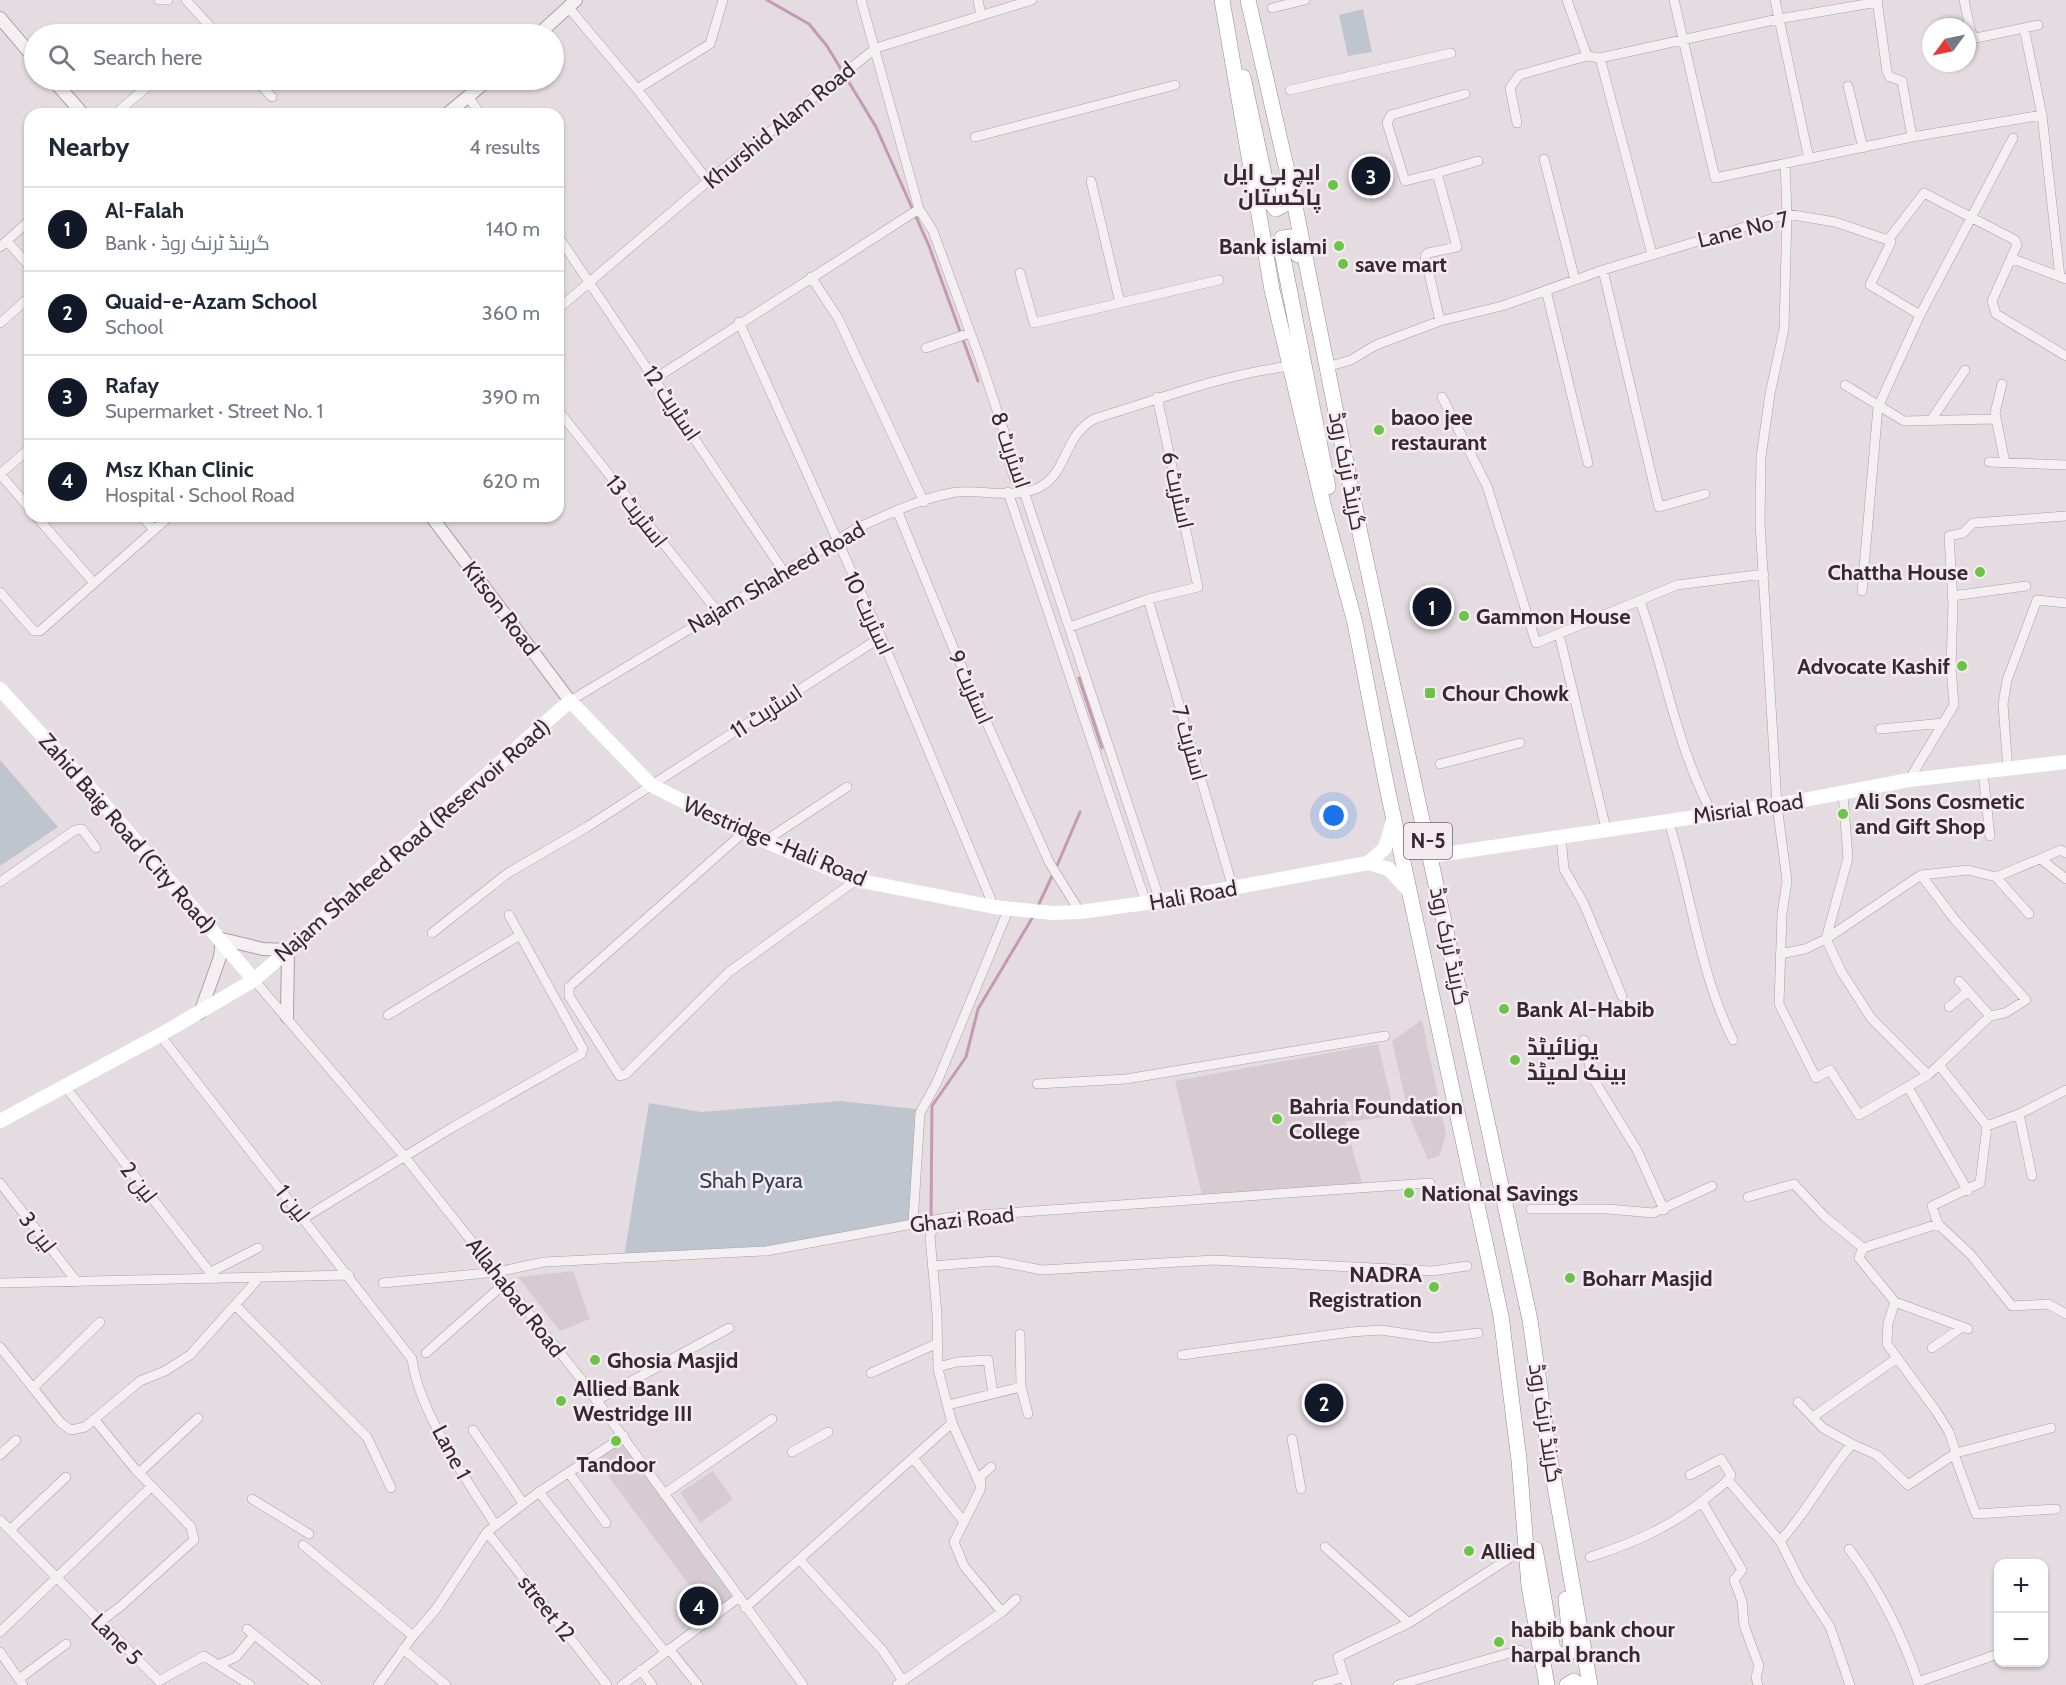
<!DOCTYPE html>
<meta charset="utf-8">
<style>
body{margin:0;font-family:Cabin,Cairo,sans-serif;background:#f6f6f7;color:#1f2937}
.controls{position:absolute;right:18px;bottom:18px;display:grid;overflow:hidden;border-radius:12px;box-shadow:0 2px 4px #0004}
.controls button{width:54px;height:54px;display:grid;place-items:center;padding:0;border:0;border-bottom:2px solid #e0e1e3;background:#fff;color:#1f2937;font:30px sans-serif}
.compass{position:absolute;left:1922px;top:18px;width:54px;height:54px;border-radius:50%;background:#fff;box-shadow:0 2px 4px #0004;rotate:237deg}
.you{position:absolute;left:1334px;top:816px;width:21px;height:21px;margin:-15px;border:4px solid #fff;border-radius:50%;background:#1a73e8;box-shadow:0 0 0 9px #1a73e833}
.badge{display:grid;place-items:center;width:39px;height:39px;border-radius:50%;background:#111827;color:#fff;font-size:20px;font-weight:700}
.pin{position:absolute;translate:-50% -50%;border:3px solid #fff;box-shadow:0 2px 6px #0006}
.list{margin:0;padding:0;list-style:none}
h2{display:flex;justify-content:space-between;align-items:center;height:78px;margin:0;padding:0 24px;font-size:26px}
h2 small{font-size:20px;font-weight:400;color:#747a83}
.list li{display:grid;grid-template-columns:39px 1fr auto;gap:18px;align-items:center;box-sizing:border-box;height:84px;padding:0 24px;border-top:2px solid #e0e1e3}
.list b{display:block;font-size:22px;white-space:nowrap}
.list p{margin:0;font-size:20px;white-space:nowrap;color:#747a83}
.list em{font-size:20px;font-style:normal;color:#747a83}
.icon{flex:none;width:33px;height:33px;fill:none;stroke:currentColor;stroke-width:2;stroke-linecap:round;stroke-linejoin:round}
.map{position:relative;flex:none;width:2066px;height:1685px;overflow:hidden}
.search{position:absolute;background:#fff;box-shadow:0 2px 4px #0004;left:24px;top:24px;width:540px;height:66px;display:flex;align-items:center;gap:15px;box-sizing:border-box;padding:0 21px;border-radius:33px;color:#747a83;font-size:22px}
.panel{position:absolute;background:#fff;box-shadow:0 2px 4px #0004;left:24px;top:108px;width:540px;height:414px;border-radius:18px}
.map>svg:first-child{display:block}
</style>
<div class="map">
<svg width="2066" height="1685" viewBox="0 0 2066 1685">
<rect width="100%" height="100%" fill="#e5dce1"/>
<path fill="#d6cbd1" d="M1422 1020 1446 1134 1440 1155 1428 1160 1409 1116 1392 1041Z
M1378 1044 1395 1116 1345 1122 1363 1187 1202 1195 1175 1081Z
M573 1271 590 1319 560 1331 518 1277Z
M624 1436 738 1598 714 1618 596 1460Z
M713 1471 733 1499 700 1523 680 1492Z"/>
<path fill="#bec5cf" d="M1363 9 1372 52 1348 56 1339 15Z
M0 760 58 827 0 866Z
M840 1101 916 1109 913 1223 766 1251 624 1257 649 1103 701 1112Z"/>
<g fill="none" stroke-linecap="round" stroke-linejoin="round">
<path stroke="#c399b4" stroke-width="3" d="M767 0 809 24 827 46 876 127 929 246 978 381
M1001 449 1012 482
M1079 678 1102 748
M1056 868 1080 812
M1038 906 1053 874
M931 1219 932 1106 966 1057 978 1009 1034 915"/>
<defs>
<path id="minor" d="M159 0H168
M186 0 217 34
M861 0 919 209 933 231 980 359 1160 901
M978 0 981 15
M1567 0 1587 56
M1674 0 1715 178 1912 137 2042 115
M1775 0 1809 159
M1877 0 1887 72 1890 77 1902 81 1912 137
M1964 0 1971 33 1976 38 2038 25
M569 8 637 89 708 181
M1272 8 1305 0
M2024 28 2042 115 2060 277
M1600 58 1652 254
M256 80 272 97
M1848 86 1863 148
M637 89 710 44 723 0
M1290 90 1451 53
M468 96 480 114
M115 114 155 80
M1517 123 1510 88 1519 75 1587 56 1600 58 1778 19 1878 2
M975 137 1175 85
M1544 159 1575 280
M1785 163 1787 214 1784 329 1770 394 1761 457 1760 523 1777 805 1787 881 1782 914 1779 1004 1816 1078 1830 1070 1859 1115 1928 1075 1871 1018 1841 971 1826 939 1848 858 1843 794
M1437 173 1478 161
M1091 181 1120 303
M558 236 784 572
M1888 240 1891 242 1870 285 1920 315
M7 241 30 267
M0 247 30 220
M2013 259 2066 279
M1603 270 1659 507 1705 494
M1020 273 1034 323 1219 280
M811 277 838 318 924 502
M1546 290 1588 463
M558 309 708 181 876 48 1032 0
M1440 321 1425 256 1428 253 1457 247 1437 173 1405 181 1387 123 1391 115 1465 94
M739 322 881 637 994 907
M0 323 30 297
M926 348 970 333
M1327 367 1351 360 1376 345 1440 321 1502 306 1603 270 1787 214 1835 222 1888 240 1924 193 2015 240 2017 245 1992 301 1996 314 2066 356
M656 378 919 209
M2002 384 1995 413 2005 463
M1845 385 1904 421 1995 419
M1442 397 1487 486 1536 643 1677 585 1764 574
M558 410 717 611
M1931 420 1965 370
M1989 462 2066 465
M0 474 30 509
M0 474 30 448
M1008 492 1146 903
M897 510 953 647 1049 862 1080 912
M36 516 94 583
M142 516 154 530
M1862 591 1878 407 1920 315 2013 138
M0 592 34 631H40L170 516
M1952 596 2026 586
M1148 599 1233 888
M1640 601C1665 671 1677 748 1712 813
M1070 627 1148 599 1198 587 1157 397
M1559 634 1606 829
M570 701 857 528C887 515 919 499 951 493 979 488 1012 500 1038 488 1068 474 1063 436 1094 419 1160 399 1221 375 1290 366
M1880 729 1944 723
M1440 764 1520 743
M2008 770 2003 704 2007 680 2037 600 2066 603
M1983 773 1990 836
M1909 780 1954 705 1951 667 1953 602 1949 536 1963 533 1973 523 2066 516
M1668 819C1691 892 1699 972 1733 1040
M744 832 569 987V996L620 1076 626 1074 729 972 856 880
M1561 836 1564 869 1584 904 1622 996
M765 841 847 787
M2041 859 2066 879
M1921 875 1955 920 2026 1000 2005 1013 1990 1016 1939 1065
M1996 877 2029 914
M0 882 75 830 82 829 96 848
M432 933 508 873 587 827 881 637
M1780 954 1805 949 1826 939 1921 875 1968 870 1996 877 2061 850 2066 853
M254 980 404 1156 581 1379 803 1685
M1959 981 1990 1016
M1949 1007 1968 991
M388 1015 520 935
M160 1035 412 1359C418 1409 467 1482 495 1524
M1584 1040 1592 1077 1637 1150 1664 1210
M1037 1084 1126 1079 1385 1036
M64 1085 215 1279
M1908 1087 1968 1191
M2019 1114 2032 1176
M1987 1126 2019 1114 2066 1090
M0 1183 77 1282
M1748 1197 1794 1184 1825 1217 1863 1248 1938 1224 1932 1206 1980 1183 1987 1126 1939 1065 1928 1075
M1531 1209H1608L1653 1213 1712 1186
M304 1218 453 1127 581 1054 583 1049 509 915
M935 1220 930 1237 937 1314 938 1369 952 1423 981 1487
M913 1223 920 1113 937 1082 1009 908
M1938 1224 1971 1255 2012 1306 2048 1304 2066 1314
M932 1266 995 1261 1042 1270 1214 1260 1432 1271 1467 1266
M209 1273 258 1248
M0 1283 349 1275
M383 1283 497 1272 544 1262 766 1251 951 1217 1430 1183
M1895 1302 1968 1329
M236 1306 367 1437 391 1488
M1020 1334 1021 1387 1028 1414
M0 1347 61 1423 71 1430 85 1427 140 1381 165 1371 190 1355 259 1278
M1932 1348 1962 1327
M426 1353 505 1283
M1182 1355 1351 1332 1381 1330 1435 1338 1478 1333
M938 1367 957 1362 988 1360 993 1394
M871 1373 938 1343
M33 1388 100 1322
M597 1400 729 1328
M1798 1402 1823 1428 1852 1444
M948 1405 1021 1387
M1814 1416 1896 1359
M94 1419 135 1469 191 1527 194 1540 121 1606 100 1622
M473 1430 523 1503
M1292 1439 1301 1489
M792 1452 828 1432
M1956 1453 2051 1428
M1954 1454 1976 1514 2056 1509
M0 1455 16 1440
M913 1458 964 1522
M991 1467 981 1476 980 1490 954 1542 964 1566 1002 1612
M139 1473 198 1418
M569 1473 606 1523
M1728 1480 1780 1541 1800 1581 1830 1627 1850 1685
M539 1492 665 1652
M664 1494 772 1419
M252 1499 309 1534
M1702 1502 1742 1570 1734 1580 1742 1601 1744 1625 1759 1666 1756 1677 1758 1685
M0 1520 159 1681 204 1656 250 1685
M10 1530 66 1477
M487 1532 607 1685
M1780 1541C1808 1511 1825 1475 1852 1444L1877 1455 1908 1485 1956 1453 1949 1432 1936 1411 1887 1344 1888 1323 1895 1302 1859 1258 1863 1248
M303 1545 413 1636
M1325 1547 1409 1623 1511 1557
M1849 1549C1880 1590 1903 1636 1919 1685
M1590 1557C1634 1543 1675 1525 1711 1494 1718 1489 1727 1483 1731 1475L1721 1459 1690 1475
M800 1560 883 1651 903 1681
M745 1608 952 1423
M247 1629 317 1685
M0 1632 152 1486
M403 1649 446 1685
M669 1649 698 1685
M0 1652 23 1685
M220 1664 236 1657 254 1635
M641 1670 652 1685
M19 1679 66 1644
M1918 1682 1998 1654
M378 1685 413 1636 436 1609 487 1532 539 1492 624 1436
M622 1685 738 1598
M897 1685 1002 1612 1016 1599
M1317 1685 1344 1677
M1347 1685 1338 1657 1409 1623
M1398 1685 1520 1650"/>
<path id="tertiary" d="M0 18 34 58
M539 34 576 0
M53 80 83 114
M447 114 488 80
M431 516 570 701
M200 1013 220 957 222 939 263 949 288 950 287 1017"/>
<path id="trunk" d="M1222 0 1272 290 1323 504 1355 623 1386 783 1501 1316 1519 1460 1529 1586 1547 1685
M1248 0 1294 201 1360 533 1530 1320 1548 1447 1590 1685
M1243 77 1270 202 1276 209 1285 204 1283 187
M1298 255 1291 237 1282 238 1280 242 1328 487
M1535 1549 1553 1650 1560 1656 1569 1653 1571 1647 1566 1599
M1567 1685 1574 1681 1579 1685"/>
</defs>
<use href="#minor" stroke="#ab9ea5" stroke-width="10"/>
<use href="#tertiary" stroke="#ab9ea5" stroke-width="14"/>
<use href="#trunk" stroke="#9b8591" stroke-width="16"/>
<use href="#minor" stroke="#f4eff1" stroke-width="9"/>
<use href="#tertiary" stroke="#f4eff1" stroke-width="12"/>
<path stroke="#fff" stroke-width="14" d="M0 689 97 796 254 980
M1431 856 1777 805 1909 780 2066 762
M1368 863 1385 848 1393 821
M0 1121 160 1035 254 980 570 701 651 785 744 832 856 880 994 907 1053 913 1080 912 1160 901 1368 863 1389 869 1409 891"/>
<use href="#trunk" stroke="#fff" stroke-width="15"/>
</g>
<g fill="#6cc348" stroke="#f3ebf0" stroke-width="2">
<circle cx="1333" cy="185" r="6"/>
<circle cx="1339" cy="246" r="6"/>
<circle cx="1343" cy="264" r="6"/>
<circle cx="1379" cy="430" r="6"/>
<circle cx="1980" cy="572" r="6"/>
<circle cx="1464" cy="616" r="6"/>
<circle cx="1962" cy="666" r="6"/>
<rect x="1424" y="687" width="12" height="12" rx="3"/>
<circle cx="1843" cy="814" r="6"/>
<circle cx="1504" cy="1009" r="6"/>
<circle cx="1515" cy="1060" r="6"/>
<circle cx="1277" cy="1119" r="6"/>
<circle cx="1409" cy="1193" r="6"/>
<circle cx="1570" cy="1278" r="6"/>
<circle cx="1434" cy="1287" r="6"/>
<circle cx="595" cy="1360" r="6"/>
<circle cx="561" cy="1401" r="6"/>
<circle cx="616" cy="1441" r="6"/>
<circle cx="1469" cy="1551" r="6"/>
<circle cx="1499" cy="1642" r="6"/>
</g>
<g text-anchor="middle" stroke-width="5" stroke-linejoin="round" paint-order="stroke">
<rect fill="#f3ebf0" stroke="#72626a" stroke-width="1.5" x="1404" y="823" width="48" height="36" rx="4.5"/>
<g font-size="21" font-weight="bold" fill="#3a2731">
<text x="1428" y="848">N-5</text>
</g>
<g font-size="22" fill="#3a2731" stroke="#f3ebf0">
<text transform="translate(779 125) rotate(-39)" y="8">Khurshid Alam Road</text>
<text transform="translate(1743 229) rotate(-14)" y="8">Lane No 7</text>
<text transform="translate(672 403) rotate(56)" y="8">اسٹریٹ 12</text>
<text transform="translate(1011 450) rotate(71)" y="8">اسٹریٹ 8</text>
<text transform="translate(1348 471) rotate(79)" y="8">گرینڈ ٹرنک روڈ</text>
<text transform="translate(1178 490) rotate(77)" y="8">اسٹریٹ 6</text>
<text transform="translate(637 511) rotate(52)" y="8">اسٹریٹ 13</text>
<text transform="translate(776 577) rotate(-30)" y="8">Najam Shaheed Road</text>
<text transform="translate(501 608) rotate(53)" y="8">Kitson Road</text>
<text transform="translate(869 613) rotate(65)" y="8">اسٹریٹ 10</text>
<text transform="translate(971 687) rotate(66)" y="8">اسٹریٹ 9</text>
<text transform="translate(766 711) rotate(-33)" y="8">اسٹریٹ 11</text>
<text transform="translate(1190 743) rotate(74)" y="8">اسٹریٹ 7</text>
<text transform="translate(1748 808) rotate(-8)" y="8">Misrial Road</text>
<text transform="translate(128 833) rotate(49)" y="8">Zahid Baig Road (City Road)</text>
<text transform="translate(412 840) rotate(-41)" y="8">Najam Shaheed Road (Reservoir Road)</text>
<text transform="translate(775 841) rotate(23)" y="8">Westridge -Hali Road</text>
<text transform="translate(1193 895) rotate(-10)" y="8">Hali Road</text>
<text transform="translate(1450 946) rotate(78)" y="8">گرینڈ ٹرنک روڈ</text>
<text transform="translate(139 1182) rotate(52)" y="8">لین 2</text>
<text transform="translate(293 1203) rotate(52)" y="8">لین 1</text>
<text transform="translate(962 1219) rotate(-6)" y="8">Ghazi Road</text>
<text transform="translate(38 1232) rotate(52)" y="8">لین 3</text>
<text transform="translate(516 1297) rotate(52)" y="8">Allahabad Road</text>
<text transform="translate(1546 1423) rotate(81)" y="8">گرینڈ ٹرنک روڈ</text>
<text transform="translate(452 1452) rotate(62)" y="8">Lane 1</text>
<text transform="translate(547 1608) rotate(52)" y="8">street 12</text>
<text transform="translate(117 1639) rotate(45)" y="8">Lane 5</text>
</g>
<g font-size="22" font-weight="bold" fill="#3a2731" stroke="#f3ebf0" text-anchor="start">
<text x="1321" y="180" text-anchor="end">ایچ بی ایل<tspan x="1321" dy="25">پاکستان</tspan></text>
<text x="1327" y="254" text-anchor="end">Bank islami</text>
<text x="1355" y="272">save mart</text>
<text x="1391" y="425">baoo jee<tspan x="1391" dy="25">restaurant</tspan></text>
<text x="1968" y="580" text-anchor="end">Chattha House</text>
<text x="1476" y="624">Gammon House</text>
<text x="1950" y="674" text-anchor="end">Advocate Kashif</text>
<text x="1442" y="701">Chour Chowk</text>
<text x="1855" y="809">Ali Sons Cosmetic<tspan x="1855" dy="25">and Gift Shop</tspan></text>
<text x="1516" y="1017">Bank Al-Habib</text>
<text x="1527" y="1055">یونائیٹڈ<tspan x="1527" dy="25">بینک لمیٹڈ</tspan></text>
<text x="1289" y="1114">Bahria Foundation<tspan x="1289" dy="25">College</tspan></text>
<text x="1421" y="1201">National Savings</text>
<text x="1422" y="1282" text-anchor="end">NADRA<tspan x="1422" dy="25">Registration</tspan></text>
<text x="1582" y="1286">Boharr Masjid</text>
<text x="607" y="1368">Ghosia Masjid</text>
<text x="573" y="1396">Allied Bank<tspan x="573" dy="25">Westridge III</tspan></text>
<text x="616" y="1472" text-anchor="middle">Tandoor</text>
<text x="1481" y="1559">Allied</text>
<text x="1511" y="1637">habib bank chour<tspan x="1511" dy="25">harpal branch</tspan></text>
</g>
<g font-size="22" fill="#354055" stroke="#f3ebf0">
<text x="751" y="1188">Shah Pyara</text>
</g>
</g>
</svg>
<div class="controls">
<button>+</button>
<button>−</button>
</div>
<svg class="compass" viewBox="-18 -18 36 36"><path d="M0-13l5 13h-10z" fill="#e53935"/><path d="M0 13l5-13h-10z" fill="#747a83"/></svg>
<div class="you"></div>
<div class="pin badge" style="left:1432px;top:607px">1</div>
<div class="pin badge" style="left:1324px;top:1403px">2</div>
<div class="pin badge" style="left:1371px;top:176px">3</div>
<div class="pin badge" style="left:699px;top:1606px">4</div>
<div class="search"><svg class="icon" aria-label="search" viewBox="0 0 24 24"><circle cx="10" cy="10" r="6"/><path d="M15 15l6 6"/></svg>Search here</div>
<section class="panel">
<h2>Nearby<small>4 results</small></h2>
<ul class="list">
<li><span class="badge">1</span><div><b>Al-Falah</b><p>Bank · گرینڈ ٹرنک روڈ</p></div><em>140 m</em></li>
<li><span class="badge">2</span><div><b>Quaid-e-Azam School</b><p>School</p></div><em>360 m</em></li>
<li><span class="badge">3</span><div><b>Rafay</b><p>Supermarket · Street No. 1</p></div><em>390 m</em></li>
<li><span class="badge">4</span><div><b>Msz Khan Clinic</b><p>Hospital · School Road</p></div><em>620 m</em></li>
</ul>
</section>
</div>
